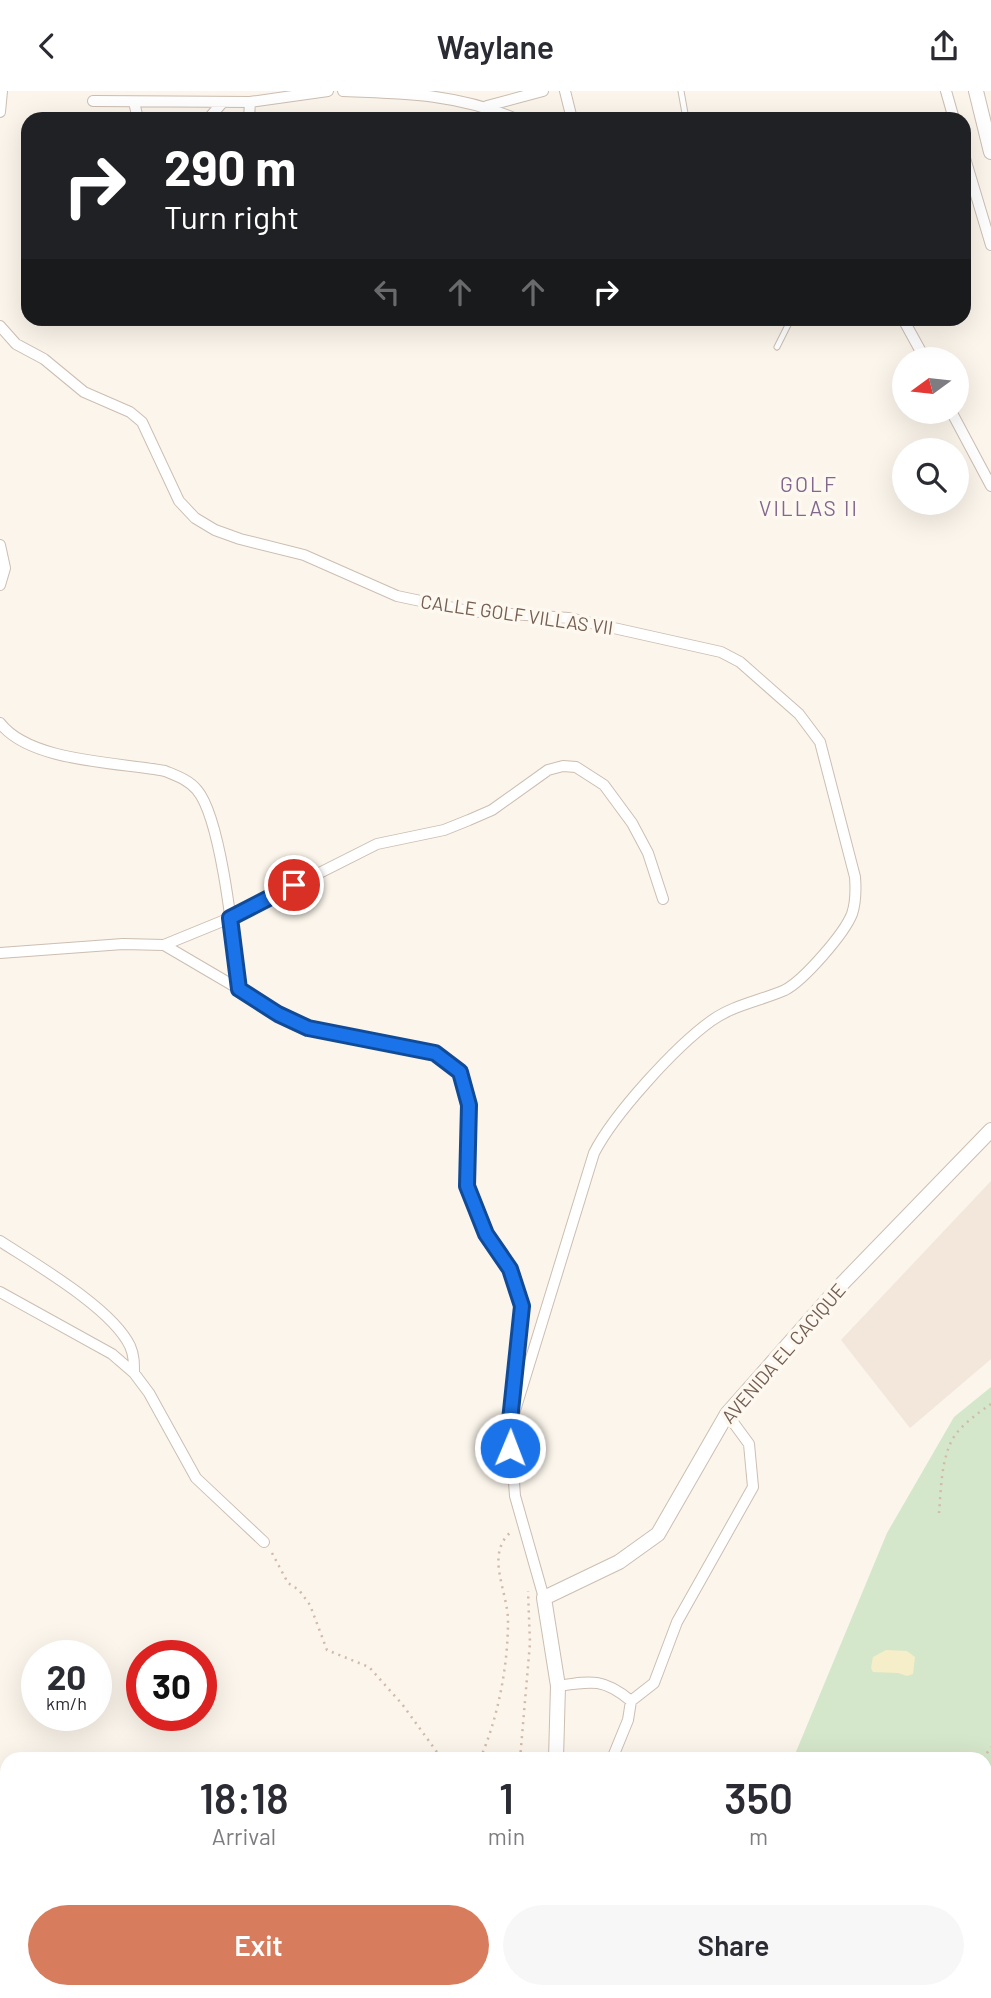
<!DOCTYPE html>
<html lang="en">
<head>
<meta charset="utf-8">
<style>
	:root { --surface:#fff; --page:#f7f7f7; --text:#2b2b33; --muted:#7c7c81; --accent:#d77d5e }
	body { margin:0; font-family:Barlow,sans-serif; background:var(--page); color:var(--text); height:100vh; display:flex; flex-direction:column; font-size:26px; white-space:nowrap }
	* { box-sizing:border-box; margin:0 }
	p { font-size:23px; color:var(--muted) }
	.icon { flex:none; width:38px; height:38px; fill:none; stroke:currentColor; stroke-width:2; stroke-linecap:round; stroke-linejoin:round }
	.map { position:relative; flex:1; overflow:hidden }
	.details { position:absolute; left:0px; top:1661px; width:992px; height:247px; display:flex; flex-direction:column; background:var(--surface); border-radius:21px 21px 0 0; box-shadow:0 7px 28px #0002 }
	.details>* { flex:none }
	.top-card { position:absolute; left:21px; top:21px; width:950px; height:214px; border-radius:21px; box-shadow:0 7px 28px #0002; background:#202124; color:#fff; overflow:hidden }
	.needle { width:46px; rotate:255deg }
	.controls { position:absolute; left:892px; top:256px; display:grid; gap:14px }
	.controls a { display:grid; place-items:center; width:77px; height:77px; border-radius:50%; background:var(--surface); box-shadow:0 7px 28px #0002; font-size:35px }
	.speed { position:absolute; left:21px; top:1549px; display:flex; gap:14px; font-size:35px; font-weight:700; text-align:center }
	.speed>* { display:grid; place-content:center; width:91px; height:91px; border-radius:50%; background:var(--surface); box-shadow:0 7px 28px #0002; line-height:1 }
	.speed small { font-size:18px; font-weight:400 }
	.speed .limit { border:10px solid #d22; background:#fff; color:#111 }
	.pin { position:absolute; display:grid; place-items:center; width:60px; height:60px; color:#fff; margin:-30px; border:4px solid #fff; border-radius:50%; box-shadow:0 2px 7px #0007 }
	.me { position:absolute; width:77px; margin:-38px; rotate:1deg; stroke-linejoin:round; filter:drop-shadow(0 0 5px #0008) }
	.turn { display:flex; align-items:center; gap:24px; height:147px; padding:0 28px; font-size:32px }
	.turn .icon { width:91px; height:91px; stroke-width:2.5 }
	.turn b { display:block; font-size:49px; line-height:60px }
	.lanes { display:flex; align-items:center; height:66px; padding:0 28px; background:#0003; justify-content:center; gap:35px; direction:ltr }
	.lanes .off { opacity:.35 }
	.eta { display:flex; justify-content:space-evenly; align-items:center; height:119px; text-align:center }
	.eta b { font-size:42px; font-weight:600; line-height:49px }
	.cta { display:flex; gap:14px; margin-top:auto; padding:14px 28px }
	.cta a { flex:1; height:80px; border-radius:42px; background:var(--accent); color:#fff; font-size:28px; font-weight:600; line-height:80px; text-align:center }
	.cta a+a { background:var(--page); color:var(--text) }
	header { display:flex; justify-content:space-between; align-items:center; height:91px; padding:0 28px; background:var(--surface); font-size:32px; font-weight:600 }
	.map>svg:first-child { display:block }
	.residential { fill:#f2e7da }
	.green { fill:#d5e7ca }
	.sand { fill:#f6eec9 }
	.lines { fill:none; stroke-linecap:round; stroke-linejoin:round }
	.service-casing { stroke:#ccbeb2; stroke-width:7 }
	.minor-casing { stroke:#ccbeb2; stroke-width:12 }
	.tertiary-casing { stroke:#ccbeb2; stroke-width:16 }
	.path { stroke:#d2baa8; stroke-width:2.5; stroke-dasharray:2 5; stroke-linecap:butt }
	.service { stroke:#fff; stroke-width:5 }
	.minor { stroke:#fff; stroke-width:10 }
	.tertiary { stroke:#fff; stroke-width:14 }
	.route-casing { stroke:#114b97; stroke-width:18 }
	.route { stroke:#1a73e8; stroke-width:12 }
	.labels { text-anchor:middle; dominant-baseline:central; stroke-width:7; stroke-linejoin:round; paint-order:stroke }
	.street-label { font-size:19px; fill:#735e50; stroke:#fdf9f1 }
	.neighbourhood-label { font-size:21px; letter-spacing:2px; fill:#83688e; stroke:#fdf9f1 }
</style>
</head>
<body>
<header><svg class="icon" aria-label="back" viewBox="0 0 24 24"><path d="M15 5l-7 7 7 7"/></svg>Waylane<svg class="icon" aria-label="share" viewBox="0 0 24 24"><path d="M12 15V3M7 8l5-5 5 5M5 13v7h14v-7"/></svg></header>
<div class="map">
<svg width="991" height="1907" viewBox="0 0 991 1907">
	<rect width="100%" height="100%" fill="#fbf5eb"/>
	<!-- residential -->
	<path class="residential" d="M991,1090V1268L910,1337L841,1249Z"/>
	<!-- green -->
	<path class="green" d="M991,1296V1907H652L648,1901L985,1900V1668H793L887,1442L954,1326Z"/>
	<!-- sand -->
	<path class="sand" d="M886,1559L907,1560L915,1566L913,1583L907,1585L898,1582L873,1581L871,1577L873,1566Z"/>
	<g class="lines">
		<!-- service casing -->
		<g class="service-casing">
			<path id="service" d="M681,0L686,28
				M777,256L791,228"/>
		</g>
		<!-- minor casing -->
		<g class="minor-casing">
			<path id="minor" d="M343,0C405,2 458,3 516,28
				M565,0L572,28
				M946,0L954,28
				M93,10L250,11L328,0
				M134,11L138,28
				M487,15L543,0
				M0,21L2,0
				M208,28L223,11
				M249,28L250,11
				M964,64L991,154
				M903,228L925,268
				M0,235L16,253L44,268L84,301L130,321L142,331L179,410L195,427L215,439L240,448L304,464L397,505L468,520L569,527L721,561L740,571L799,623L820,651L855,786C856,799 856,811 852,823C844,843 804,889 785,899C760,910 733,914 711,930C675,956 614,1023 594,1062L509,1339
				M951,320L991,395
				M0,454L5,477L0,494
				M0,632C30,671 117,671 165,680C177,685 189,689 197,699C222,728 234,855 239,898L278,923L308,937L435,962L460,981L469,1014L467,1095L486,1143L510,1178L522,1215L512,1311
				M164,854L239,898
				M0,862L123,853L164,854L230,827L377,753L444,739L469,729L492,719L548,679L563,675L576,676L604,694L632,732L648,762L663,808
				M0,1150C35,1173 112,1217 130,1255C134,1264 134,1272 134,1282
				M0,1201L112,1263L134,1282L149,1302L196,1387L264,1451
				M510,1334L515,1405L544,1507
				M558,1595C591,1590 604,1587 631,1610
				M612,1668L628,1629L631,1610L654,1592L677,1531L753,1396L749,1353L727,1323"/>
		</g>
		<!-- tertiary casing -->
		<g class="tertiary-casing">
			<path id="tertiary" d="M976,0L991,61
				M556,1668L558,1595L544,1507L619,1471L658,1443L727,1323L838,1197L991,1039
				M0,1822L7,1821"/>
		</g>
		<!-- path -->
		<path class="path" d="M939,1422C941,1400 941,1372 951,1351C958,1336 978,1322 991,1313
			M272,1462L288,1492L299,1499L310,1514L327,1559L369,1576L402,1613L442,1668
			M480,1668C498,1627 508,1575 508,1530C508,1500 484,1463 512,1440
			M520,1668L530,1552L528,1500
			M983,1668L991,1656
			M468,1907V1900
			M600,1907L602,1900
			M687,1907L694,1900"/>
		<!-- service -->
		<use href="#service" class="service"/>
		<!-- minor -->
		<use href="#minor" class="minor"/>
		<!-- tertiary -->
		<use href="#tertiary" class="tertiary"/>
	</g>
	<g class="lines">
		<!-- route casing -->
		<g class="route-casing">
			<path id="route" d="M294,794L230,827L239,898L278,923L308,937L435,962L460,981L469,1014L467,1095L486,1143L510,1178L522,1215L509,1339L510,1357"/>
		</g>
		<!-- route -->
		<use href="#route" class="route"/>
	</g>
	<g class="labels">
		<!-- street labels -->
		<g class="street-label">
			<text transform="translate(517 523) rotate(8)">CALLE GOLF VILLAS VII</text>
			<text transform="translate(783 1262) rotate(-49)">AVENIDA EL CACIQUE</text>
		</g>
		<!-- neighbourhood labels -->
		<g class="neighbourhood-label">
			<text x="809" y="392">GOLF<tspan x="809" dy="24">VILLAS II</tspan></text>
		</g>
	</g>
</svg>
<div class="controls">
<a><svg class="needle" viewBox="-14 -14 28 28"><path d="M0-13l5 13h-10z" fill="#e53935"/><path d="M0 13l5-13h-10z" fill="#7c7c81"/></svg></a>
<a><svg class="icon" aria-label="search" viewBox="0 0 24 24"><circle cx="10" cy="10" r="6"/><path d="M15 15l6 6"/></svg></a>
</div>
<div class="speed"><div>20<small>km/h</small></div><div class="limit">30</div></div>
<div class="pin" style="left:294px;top:794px;background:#d93025"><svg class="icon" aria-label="arrive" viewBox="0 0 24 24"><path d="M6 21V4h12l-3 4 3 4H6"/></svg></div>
<svg class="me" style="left:510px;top:1357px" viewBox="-20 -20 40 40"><circle r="17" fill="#1a73e8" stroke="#fff" stroke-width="3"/><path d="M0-11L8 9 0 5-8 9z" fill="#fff"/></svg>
<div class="top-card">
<div class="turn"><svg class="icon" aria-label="right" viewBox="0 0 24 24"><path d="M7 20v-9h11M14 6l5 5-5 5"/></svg><div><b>290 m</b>Turn right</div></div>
<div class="lanes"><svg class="icon off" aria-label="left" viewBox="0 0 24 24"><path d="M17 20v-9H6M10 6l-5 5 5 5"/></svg><svg class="icon off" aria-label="ahead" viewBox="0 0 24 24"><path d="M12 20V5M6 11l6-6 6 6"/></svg><svg class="icon off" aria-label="ahead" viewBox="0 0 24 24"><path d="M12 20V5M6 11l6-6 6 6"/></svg><svg class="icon" aria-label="right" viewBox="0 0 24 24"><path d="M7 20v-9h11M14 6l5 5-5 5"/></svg></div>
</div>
<section class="details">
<div class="eta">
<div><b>18:18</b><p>Arrival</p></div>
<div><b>1</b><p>min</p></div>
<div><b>350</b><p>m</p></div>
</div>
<div class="cta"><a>Exit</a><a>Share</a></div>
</section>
</div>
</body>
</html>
